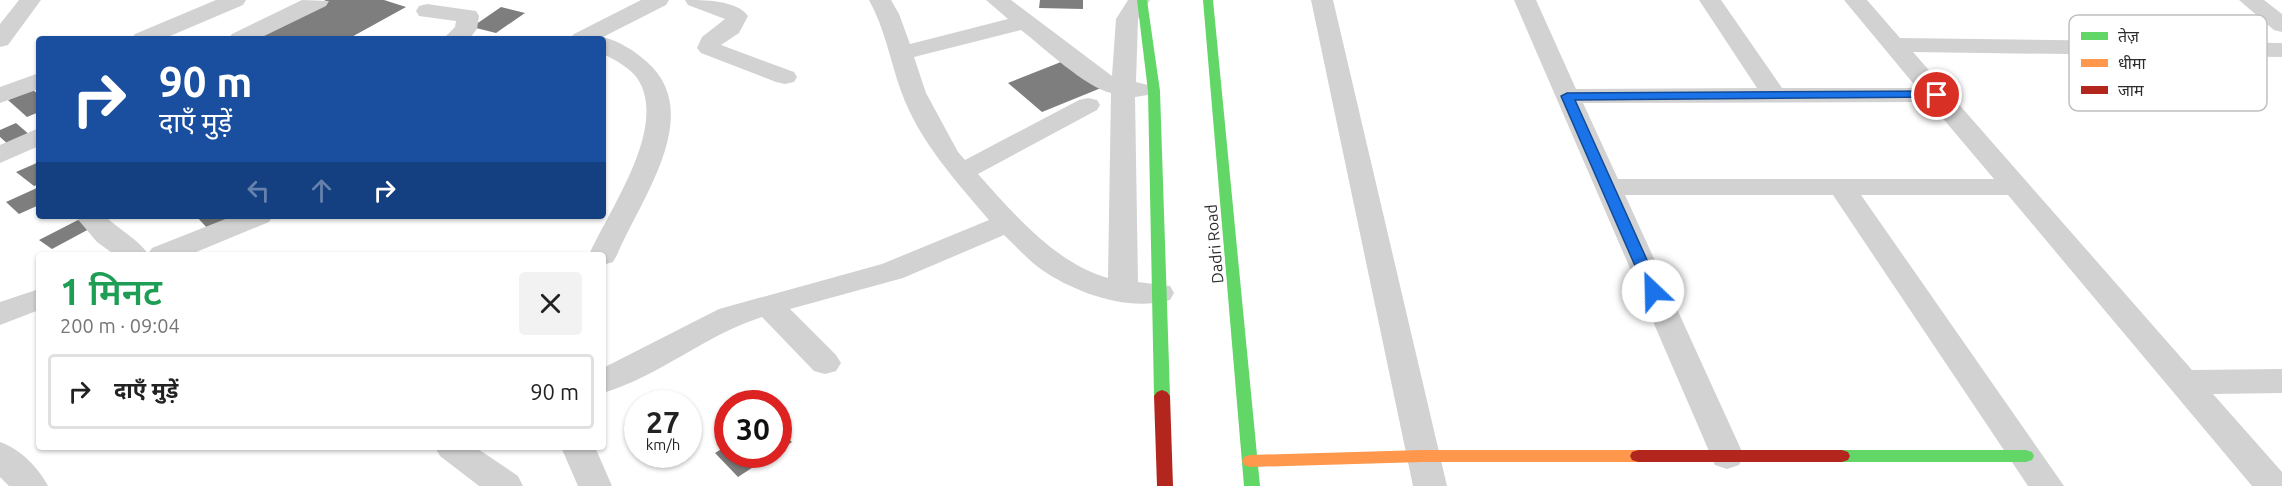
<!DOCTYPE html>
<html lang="hi">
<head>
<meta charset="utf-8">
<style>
	:root { --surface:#fff; --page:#f2f2f2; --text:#222; --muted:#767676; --line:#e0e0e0 }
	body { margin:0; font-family:Ubuntu,"Noto Sans Devanagari",sans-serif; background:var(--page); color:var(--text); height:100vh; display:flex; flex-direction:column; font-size:22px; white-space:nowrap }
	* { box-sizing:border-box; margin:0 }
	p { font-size:20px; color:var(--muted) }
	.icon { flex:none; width:33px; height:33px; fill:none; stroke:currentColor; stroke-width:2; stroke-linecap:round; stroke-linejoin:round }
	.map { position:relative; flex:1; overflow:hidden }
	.details { position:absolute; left:36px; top:252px; width:570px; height:198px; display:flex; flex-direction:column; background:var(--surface); border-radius:6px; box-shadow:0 2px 4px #0004 }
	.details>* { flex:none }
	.top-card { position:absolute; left:36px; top:36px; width:570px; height:183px; border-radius:6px; box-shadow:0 2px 4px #0004; background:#1a4fa0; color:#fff; overflow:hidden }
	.speed { position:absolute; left:624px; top:390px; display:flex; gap:12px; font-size:30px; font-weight:700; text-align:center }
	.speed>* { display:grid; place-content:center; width:78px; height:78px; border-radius:50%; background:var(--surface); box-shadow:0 2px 4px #0004; line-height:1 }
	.speed small { font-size:15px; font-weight:400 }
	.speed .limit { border:9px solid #d22; background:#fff; color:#111 }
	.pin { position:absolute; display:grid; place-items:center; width:51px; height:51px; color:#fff; margin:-26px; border:3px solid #fff; border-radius:50%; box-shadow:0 2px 6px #0007 }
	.me { position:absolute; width:66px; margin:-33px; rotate:336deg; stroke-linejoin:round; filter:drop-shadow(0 0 4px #0008) }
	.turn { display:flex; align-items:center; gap:21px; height:126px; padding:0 24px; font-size:27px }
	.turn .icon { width:78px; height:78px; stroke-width:2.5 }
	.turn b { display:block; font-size:42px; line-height:51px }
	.lanes { display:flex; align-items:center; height:57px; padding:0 24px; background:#0003; justify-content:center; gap:30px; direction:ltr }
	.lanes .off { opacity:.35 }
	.round { display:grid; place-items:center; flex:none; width:63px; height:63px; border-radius:6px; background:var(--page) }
	.headline { display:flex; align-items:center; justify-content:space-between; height:102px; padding:0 24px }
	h1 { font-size:36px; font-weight:600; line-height:45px; color:#1e9e55 }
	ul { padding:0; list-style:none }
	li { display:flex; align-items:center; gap:18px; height:75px; margin:0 12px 9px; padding:0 12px; border:3px solid var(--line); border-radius:6px }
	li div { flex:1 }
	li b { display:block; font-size:22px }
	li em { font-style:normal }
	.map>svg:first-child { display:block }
	.building { fill:#7e7e7e }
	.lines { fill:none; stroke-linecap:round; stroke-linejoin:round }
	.street { fill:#d2d2d2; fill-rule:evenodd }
	.fast { fill:#63d668; fill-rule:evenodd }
	.slow { fill:#ff974d; fill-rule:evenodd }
	.jam { fill:#b3261e; fill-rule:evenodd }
	.route { fill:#1a73e8; stroke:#114b97; stroke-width:1.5 }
	.labels { text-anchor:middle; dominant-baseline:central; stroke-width:6; stroke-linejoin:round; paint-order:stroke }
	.street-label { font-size:16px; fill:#2d2d2d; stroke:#fff }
	.key { fill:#fff; stroke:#c0c0c0; stroke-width:1.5 }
	.key-label { font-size:16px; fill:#2d2d2d }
</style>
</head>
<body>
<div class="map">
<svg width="2282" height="486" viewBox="0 0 2282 486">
	<rect width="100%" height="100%" fill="#fff"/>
	<!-- building -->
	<path class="building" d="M326,0H384L406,7L348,39H252Z
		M1040,0H1083V9L1039,8Z
		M501,7L525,13L496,33L472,27Z
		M1066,60L1101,88L1042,112L1008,83Z
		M33,90L39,95V112L27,117L8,100Z
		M16,123L31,136L10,146L0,137V130Z
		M39,162V184L34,186L16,172Z
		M39,187V205L19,214L6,202Z
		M196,216H239L209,230Z
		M78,220L91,228L52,249L39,240Z
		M778,429L792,442L778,451Z
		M728,445V454H773L738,477L715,453Z"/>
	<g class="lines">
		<!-- street -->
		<path class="street" d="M19,0H41L8,45L0,47V24Z
			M216,0H246L243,5L163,39H131L135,34Z
			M302,0L329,1L326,6L258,39H228L232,34Z
			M641,0H669L666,5L603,37C619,41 635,51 647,62C706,114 640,200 617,255L613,262L603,265V255H589C608,211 670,126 637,78C629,67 615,60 603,54V39H570L574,34Z
			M685,0C703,0 737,0 748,16L739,33L721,45L794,72L797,77L794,82L785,84L776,82L701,53L697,48L702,37L725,19L688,5Z
			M869,0H891L899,14L910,44L1008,19L986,0H1011L1112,76L1116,19L1128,0H1150L1138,19L1136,82L1148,85L1151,90L1148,95L1135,97L1138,282L1170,286L1174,293L1170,300C1128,312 1076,293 1042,270C1028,260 1016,246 1004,235L903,278L790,309L836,355L841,363L836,371L825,374L814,371L762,317C705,335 660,376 603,393V368L719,309L882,264L989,220C955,180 919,141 901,91C890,60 885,29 869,0ZM1021,30C1043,47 1085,87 1111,93L1108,278C1055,263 1014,214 978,174L1097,110L1100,105L1097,100L1088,98L1079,100L965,160L958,152L926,93L914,57Z
			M1311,0H1333L1447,486H1413Z
			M1514,0H1536L1576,89L1757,88L1699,0H1721L1782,88H1917L1844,0H1867L1900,38L2282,43V57L1913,52L2192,370L2282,369V393L2213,394L2282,472V486H2252L2008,195H1861L2064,486H2028L1833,195H1625L1744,456L1739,465L1727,469L1715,465ZM1929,102L1994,179H1618L1583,103Z
			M2239,0H2264L2282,14V32L2274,30Z
			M427,4L476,11L479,16L477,29L469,39H443L455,27L456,21L419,16L416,11L419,6Z
			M39,73V89L0,103V87Z
			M39,128V146L0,163V145Z
			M75,216H105C118,229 138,239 148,254L152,248L233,216H273L269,222L189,255H115L97,242Z
			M39,289V310L0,325V302Z
			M0,442C19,448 39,468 48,486H9L0,477Z
			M435,447H475L518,476L523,486H479L440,456Z
			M561,447H595L612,486H578Z"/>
		<!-- fast -->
		<path class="fast" d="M1137,0H1147L1160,91L1170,396L1167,400H1157L1154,396L1148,91Z
			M1203,0H1213L1260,486H1244Z
			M1842,450H2026L2032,452L2034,456L2032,460L2026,462H1842L1836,460L1834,456L1836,452Z"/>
		<!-- slow -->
		<path class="slow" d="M1423,450H1638L1644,452L1646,456L1644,460L1638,462H1423L1250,467L1244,465L1242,461L1244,457L1250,455Z"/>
		<!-- jam -->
		<path class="jam" d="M1162,390L1167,392L1170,396L1173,486H1157L1154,396L1157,392Z
			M1638,450H1842L1848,452L1850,456L1848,460L1842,462H1638L1632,460L1630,456L1632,452Z"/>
	</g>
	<!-- route -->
	<path class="route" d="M1937,91L1943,95L1941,97L1575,100L1661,291L1653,295L1646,291L1561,96L1567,93Z"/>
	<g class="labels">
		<!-- street labels -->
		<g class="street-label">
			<text transform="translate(1214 244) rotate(-95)">Dadri Road</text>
		</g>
	</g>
	<!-- legend -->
	<rect x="2069" y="15" width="198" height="96" rx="9" class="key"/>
	<rect x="2081" y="32" width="27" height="8" fill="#63d668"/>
	<rect x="2081" y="59" width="27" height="8" fill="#ff974d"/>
	<rect x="2081" y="86" width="27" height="8" fill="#b3261e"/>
	<g class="key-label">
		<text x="2118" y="42">तेज़</text>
		<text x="2118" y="69">धीमा</text>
		<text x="2118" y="96">जाम</text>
	</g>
</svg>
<div class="speed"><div>27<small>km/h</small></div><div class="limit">30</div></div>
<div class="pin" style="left:1937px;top:95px;background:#d93025"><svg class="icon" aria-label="arrive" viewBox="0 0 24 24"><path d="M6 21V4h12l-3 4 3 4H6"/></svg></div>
<svg class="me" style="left:1653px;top:291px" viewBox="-20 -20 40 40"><circle r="19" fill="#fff"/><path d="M0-13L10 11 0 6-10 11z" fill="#1a73e8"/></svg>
<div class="top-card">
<div class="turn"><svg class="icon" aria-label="right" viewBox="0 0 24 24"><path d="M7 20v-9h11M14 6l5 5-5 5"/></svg><div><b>90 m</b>दाएँ मुड़ें</div></div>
<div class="lanes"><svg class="icon off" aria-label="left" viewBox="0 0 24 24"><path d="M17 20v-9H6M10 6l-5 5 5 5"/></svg><svg class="icon off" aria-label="ahead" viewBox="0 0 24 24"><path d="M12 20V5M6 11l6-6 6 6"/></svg><svg class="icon" aria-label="right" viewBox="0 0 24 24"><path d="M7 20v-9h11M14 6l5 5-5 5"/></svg></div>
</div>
<section class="details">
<div class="headline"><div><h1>1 मिनट</h1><p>200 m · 09:04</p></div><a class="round"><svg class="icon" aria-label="close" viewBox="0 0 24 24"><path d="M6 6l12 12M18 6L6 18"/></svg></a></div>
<ul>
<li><svg class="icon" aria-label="right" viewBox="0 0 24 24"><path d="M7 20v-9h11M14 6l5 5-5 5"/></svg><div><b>दाएँ मुड़ें</b></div><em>90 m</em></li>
</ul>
</section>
</div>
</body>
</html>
